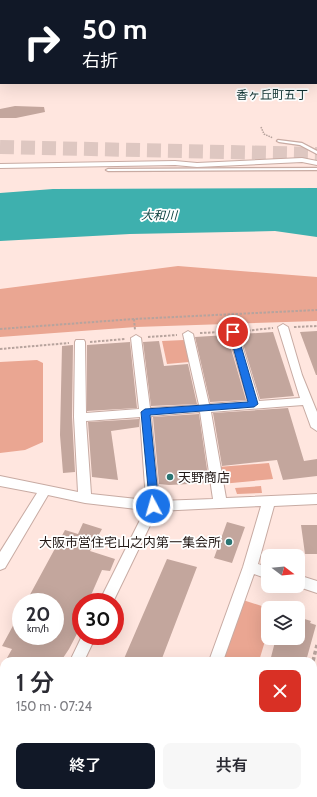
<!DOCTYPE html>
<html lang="ja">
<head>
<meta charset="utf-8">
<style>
	:root { --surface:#fff; --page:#f7f7f7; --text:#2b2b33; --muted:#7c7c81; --accent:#111827 }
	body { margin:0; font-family:Cabin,"Noto Sans JP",sans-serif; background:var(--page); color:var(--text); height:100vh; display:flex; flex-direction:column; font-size:15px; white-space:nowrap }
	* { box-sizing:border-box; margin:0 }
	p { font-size:13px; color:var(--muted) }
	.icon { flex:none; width:22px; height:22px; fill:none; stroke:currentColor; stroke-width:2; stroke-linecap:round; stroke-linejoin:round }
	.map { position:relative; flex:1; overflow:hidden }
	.panel { position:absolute; left:0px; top:657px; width:317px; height:140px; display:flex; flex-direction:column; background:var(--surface); border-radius:12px 12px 0 0; box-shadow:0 4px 16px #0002 }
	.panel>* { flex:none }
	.guide { position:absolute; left:0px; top:0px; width:317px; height:84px; box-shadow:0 4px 16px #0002; background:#111827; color:#fff; overflow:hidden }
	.needle { width:26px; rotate:106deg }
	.buttons { position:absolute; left:261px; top:549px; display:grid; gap:8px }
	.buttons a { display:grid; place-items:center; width:44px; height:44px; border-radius:8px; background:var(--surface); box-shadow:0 4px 16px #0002; font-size:20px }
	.speed { position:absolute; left:12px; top:593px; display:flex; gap:8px; font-size:20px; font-weight:700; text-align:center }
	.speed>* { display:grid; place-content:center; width:52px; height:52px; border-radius:50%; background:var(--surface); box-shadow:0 4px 16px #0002; line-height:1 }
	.speed small { font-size:10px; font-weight:400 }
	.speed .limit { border:6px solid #d22; background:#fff; color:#111 }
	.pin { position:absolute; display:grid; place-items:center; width:34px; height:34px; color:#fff; margin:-17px; border:2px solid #fff; border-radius:50%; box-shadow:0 1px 4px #0007 }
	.me { position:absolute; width:44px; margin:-22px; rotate:354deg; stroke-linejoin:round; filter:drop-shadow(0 0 3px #0008) }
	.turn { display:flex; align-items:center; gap:14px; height:84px; padding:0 16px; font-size:18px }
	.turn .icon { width:52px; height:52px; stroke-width:2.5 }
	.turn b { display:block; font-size:28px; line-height:34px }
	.round { display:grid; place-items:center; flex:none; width:42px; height:42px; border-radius:8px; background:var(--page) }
	.head { display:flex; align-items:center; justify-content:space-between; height:68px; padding:0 16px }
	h1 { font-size:24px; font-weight:600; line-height:30px }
	.primary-button { display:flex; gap:8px; margin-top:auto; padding:8px 16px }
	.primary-button a { flex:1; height:46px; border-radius:8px; background:var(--accent); color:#fff; font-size:16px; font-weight:600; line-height:46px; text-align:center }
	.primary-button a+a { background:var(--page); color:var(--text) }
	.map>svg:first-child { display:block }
	.green { fill:#eaa692 }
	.water { fill:#3eb0ae }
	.building { fill:#c3a69d }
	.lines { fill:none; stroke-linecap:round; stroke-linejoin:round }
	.highway-tunnel { stroke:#dec7c1; stroke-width:14; stroke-dasharray:14 7; stroke-linecap:butt }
	.lane-casing { stroke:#c8aba3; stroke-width:2.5 }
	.street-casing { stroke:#c8aba3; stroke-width:2 }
	.path-far2 { stroke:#b7a39d; stroke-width:1.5; stroke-dasharray:1.5 1; stroke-linecap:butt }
	.path-far1 { stroke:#b7a39d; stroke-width:2; stroke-dasharray:2.5 1.5; stroke-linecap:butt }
	.path { stroke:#b7a39d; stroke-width:3.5; stroke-dasharray:4 2.5; stroke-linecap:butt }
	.lane { fill:#fff; fill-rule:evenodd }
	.street { fill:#fff; fill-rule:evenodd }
	.route { fill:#1a73e8; stroke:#114b97 }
	.poi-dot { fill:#2b7573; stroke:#fff; stroke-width:1.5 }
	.labels { text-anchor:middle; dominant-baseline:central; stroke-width:3.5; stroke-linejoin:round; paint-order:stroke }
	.far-neighbourhood-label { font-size:12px; fill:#103332; stroke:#fff }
	.far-water-label { font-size:12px; font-style:italic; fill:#073d3c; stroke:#fff }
	.poi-label { font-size:13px; fill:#231916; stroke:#fff; text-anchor:start }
</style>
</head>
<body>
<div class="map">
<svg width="317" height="797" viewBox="0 0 317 797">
	<rect width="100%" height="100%" fill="#ffe6df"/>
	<!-- green -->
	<path class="green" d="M178,266L317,277V321L136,327L0,337V289Z
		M184,340L189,362L167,364L162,341Z
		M37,360L43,363V442L25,450L0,453V362Z
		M269,463L273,479L221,484L218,467Z
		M261,486L262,493L237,494L235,488Z
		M243,600L268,608V631L259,661H222Z
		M252,793H299L305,795V797H262Z"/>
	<!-- water -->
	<path class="water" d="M317,188V237L275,231L130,234L0,241V193L53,189Z"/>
	<!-- building -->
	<path class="building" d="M15,106L44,107L45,112L16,118H0V109Z
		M317,331V375H316L300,332Z
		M273,332L294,396L260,399L240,334Z
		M227,335L246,400L210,402L195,337Z
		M159,341L164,366L188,364L197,404L151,406L143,342Z
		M130,342L137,408L87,411V345Z
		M73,345L72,417L75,472L63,473L60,435L62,346Z
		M288,408L304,461L317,459V476L283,480L277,460L222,466L213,413Z
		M199,414L209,483L169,485L159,484L153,417Z
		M139,419V427L111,431L118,480L92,477L88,422Z
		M227,522L245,527L232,563L214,558Z
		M83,523L102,529L90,551L115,559L110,571L102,570L88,602H81V626L69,649L61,661H15L7,658L12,649L2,646L21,611V636H55V602H26L65,530L78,534Z
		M301,525H317V554H305Z
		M167,559L197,567L161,661H123Z
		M298,617L311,621L310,623L316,625L306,661H270L276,638H298Z"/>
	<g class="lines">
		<!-- highway-tunnel -->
		<path class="highway-tunnel" d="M0,147L317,154"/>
		<!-- lane casing -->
		<g class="lane-casing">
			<path id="lane" d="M178,0H180L179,1H177Z
				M202,0H205L204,1H201Z
				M278,140L302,143L317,151V154L300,145L279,142L277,141Z
				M317,168V170L108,171L106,170L108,169Z"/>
		</g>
		<!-- street casing -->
		<g class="street-casing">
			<path id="street" d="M11,0H17L10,1Z
				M32,0H38V1H32Z
				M54,0H60V1H54Z
				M99,0H105V1H99Z
				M147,0H153V1H147Z
				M229,0H236L237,1H230Z
				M305,0H311L312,1H306Z
				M0,12H1V16H0Z
				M316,14L317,15V20L316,19Z
				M316,44H317V48H316Z
				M0,49H1L0,56Z
				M302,158L317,161V165L302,162L197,167L175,165L0,168V164L175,161L197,163Z
				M283,324L288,327L302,375L317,412V431L311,427L303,405L211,412L226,498L317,494V504L274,506L258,564L268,567V579L254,574L223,661H209L243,567L261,506L157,511L113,602H99L145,510L85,503L48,495L5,568L0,570V552L37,493L0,486V476L78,492L74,417L75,342L76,340H84L85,342L86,413L139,409L131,338L136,335L141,338L150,408L199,405L183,334L188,331L193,334L209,404L248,401L228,332L233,329L238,332L259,401L300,398L278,327ZM200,412L213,499L159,501L151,416ZM140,417L146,500L91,494L86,421Z
				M298,575L317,581V593L296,586H298Z
				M82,636H96L84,661H70Z
				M4,793H21L20,797H3Z
				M159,793H176L175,797H158Z"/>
		</g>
		<!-- path-far2 -->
		<path class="path-far2" d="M261,127L264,134L273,138"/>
		<!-- path-far1 -->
		<path class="path-far1" d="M134,319L135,330
			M294,327L317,326
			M0,329L134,319L317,310
			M244,331L273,328
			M200,333L223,332
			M148,337L177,335
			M90,342L125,339
			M0,349L69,343"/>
		<!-- path -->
		<path class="path" d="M313,661L317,645
			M310,793L312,794"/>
		<!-- lane -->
		<use href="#lane" class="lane"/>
		<!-- street -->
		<use href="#street" class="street"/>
	</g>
	<!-- route -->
	<path class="route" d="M233,329L237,332L258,404L254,407L150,415L159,506L153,510L150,509L141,412L145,409L248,402L229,332Z"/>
	<!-- markers -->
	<g class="poi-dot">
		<circle cx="170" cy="477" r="4"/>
		<circle cx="229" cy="542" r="4"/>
	</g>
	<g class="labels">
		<!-- far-neighbourhood labels -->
		<g class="far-neighbourhood-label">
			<text x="272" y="94">香ヶ丘町五丁</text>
		</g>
		<!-- far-water labels -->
		<g class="far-water-label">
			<text transform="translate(159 215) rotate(1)">大和川</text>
		</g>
		<!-- poi labels -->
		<g class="poi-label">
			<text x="178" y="477">天野商店</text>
			<text x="221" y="542" text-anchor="end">大阪市営住宅山之内第一集会所</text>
		</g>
	</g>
</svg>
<div class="buttons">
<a><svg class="needle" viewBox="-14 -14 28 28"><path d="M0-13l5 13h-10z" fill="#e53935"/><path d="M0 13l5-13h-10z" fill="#7c7c81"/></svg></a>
<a><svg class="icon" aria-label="layers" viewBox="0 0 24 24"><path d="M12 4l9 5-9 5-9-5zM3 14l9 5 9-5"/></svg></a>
</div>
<div class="speed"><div>20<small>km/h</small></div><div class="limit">30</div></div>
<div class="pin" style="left:233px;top:332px;background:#d93025"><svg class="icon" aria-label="arrive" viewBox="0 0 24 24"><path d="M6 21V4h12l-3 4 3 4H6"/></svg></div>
<svg class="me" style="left:153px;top:506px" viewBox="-20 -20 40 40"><circle r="17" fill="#1a73e8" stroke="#fff" stroke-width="3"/><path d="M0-11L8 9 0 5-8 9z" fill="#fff"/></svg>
<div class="guide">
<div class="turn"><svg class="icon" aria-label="right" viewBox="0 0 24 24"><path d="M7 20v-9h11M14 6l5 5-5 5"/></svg><div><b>50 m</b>右折</div></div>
</div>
<section class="panel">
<div class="head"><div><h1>1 分</h1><p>150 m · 07:24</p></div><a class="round" style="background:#d93025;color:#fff"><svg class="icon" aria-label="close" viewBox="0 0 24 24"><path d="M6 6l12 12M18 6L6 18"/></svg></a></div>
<div class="primary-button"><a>終了</a><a>共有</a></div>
</section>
</div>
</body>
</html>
